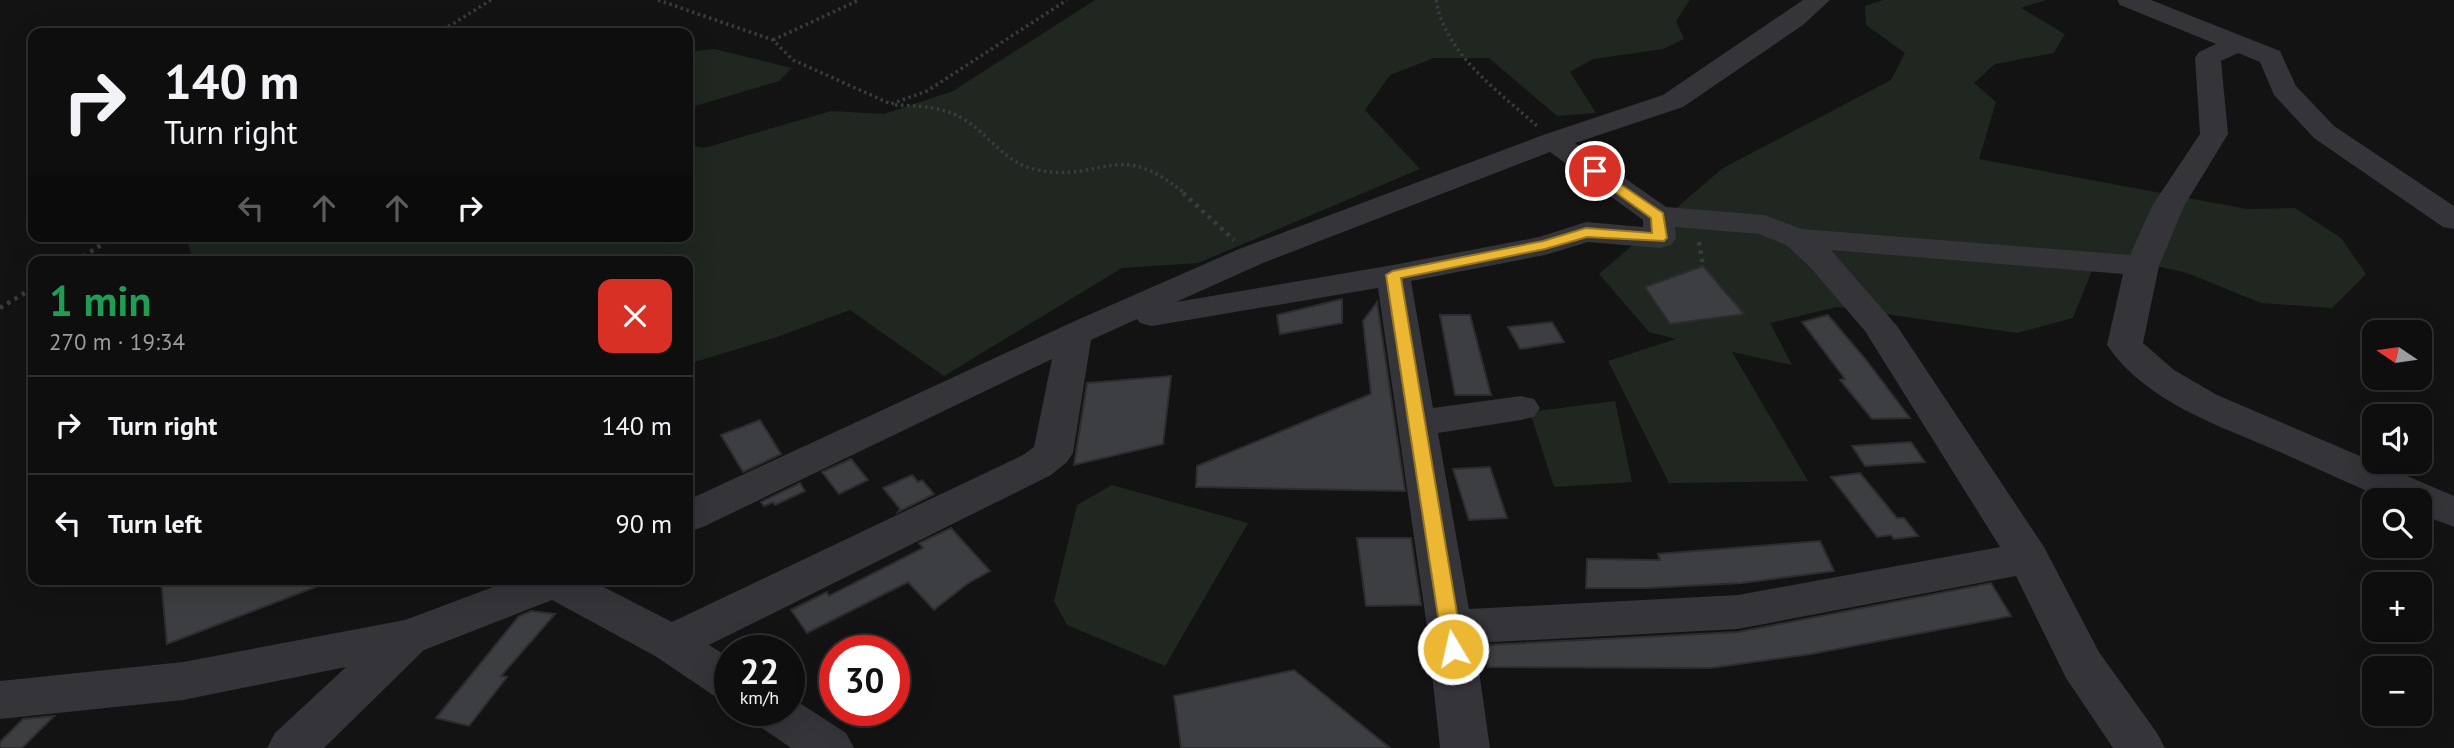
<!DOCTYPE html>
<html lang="en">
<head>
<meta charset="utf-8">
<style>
	:root { --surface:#0e0e0f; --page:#171718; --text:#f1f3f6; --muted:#9b9c9e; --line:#2e2e2f }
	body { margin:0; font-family:"PT Sans",sans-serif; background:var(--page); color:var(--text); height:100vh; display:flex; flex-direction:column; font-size:26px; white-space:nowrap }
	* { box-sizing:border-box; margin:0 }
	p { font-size:23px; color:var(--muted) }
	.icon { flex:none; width:38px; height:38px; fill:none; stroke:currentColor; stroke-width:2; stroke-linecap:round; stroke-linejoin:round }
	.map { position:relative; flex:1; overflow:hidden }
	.details { position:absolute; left:28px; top:256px; width:665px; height:329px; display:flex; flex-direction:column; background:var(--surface); border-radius:14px; box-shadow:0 7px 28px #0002,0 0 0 2px var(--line) }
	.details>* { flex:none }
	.guide { position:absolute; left:28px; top:28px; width:665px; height:214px; border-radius:14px; box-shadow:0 7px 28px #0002,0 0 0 2px var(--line); background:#0e0e0f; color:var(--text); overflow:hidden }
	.needle { width:46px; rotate:283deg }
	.tools { position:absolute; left:2362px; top:320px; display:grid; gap:14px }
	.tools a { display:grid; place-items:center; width:70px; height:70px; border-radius:14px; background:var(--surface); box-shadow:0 7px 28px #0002,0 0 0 2px var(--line); font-size:35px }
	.speed { position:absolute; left:714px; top:635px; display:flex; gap:14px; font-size:35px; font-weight:700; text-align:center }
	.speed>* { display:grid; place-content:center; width:91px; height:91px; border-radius:50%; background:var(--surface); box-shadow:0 7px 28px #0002,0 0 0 2px var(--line); line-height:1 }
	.speed small { font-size:18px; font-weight:400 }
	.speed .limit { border:10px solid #d22; background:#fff; color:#111 }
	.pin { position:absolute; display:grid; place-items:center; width:60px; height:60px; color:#fff; margin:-30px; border:4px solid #fff; border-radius:50%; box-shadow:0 2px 7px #0007 }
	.me { position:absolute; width:77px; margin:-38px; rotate:351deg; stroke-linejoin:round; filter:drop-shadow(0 0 5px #0008) }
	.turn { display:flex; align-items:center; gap:24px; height:147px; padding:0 21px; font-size:32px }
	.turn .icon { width:91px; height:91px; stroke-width:2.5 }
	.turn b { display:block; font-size:49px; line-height:60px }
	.lanes { display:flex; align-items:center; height:66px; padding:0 21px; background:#0003; justify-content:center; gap:35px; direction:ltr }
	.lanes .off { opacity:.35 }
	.round { display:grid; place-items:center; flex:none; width:74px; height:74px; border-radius:14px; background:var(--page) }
	.head { display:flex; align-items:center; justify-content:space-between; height:119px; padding:0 21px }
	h1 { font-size:42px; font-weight:700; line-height:52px; color:#1e9e55 }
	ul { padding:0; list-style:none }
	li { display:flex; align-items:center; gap:21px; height:98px; padding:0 21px; border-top:2px solid var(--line) }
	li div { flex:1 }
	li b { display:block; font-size:26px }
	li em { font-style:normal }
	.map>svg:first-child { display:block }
	.green { fill:#1f2720 }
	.building { fill:#3d3e41; stroke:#2d2d30; stroke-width:2 }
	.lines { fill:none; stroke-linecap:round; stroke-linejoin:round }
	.path-far1 { stroke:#3a3b40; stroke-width:3.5; stroke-dasharray:2.5 3.5; stroke-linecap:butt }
	.path { stroke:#3a3b40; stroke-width:4.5; stroke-dasharray:3.5 5; stroke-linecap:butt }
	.minor { fill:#343439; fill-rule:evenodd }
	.route { fill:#ecb833; stroke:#997821; stroke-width:2 }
</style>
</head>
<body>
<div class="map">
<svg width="2454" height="748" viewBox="0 0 2454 748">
	<rect width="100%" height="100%" fill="#131314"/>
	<!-- green -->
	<path class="green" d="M1095,0H1690L1676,21L1684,39L1663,49L1593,59L1570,72L1596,113L1557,116L1489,58H1434L1390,75L1365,110L1420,169L1198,263L1122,268L944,376L850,310L777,337L688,364V261H194L185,236H688V145L704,148L831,111L884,114L953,91Z
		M1883,0H2046L2021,8L2065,34L2054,53L1995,64L1974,83L1996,102L1979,159L2247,209L2295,208L2341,238L2366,274L2332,308L2261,303L2187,273L2099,253L2073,318L2017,333L1837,307L1770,323L1792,365L1732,352L1808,481L1669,483L1608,361L1676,339L1649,332L1599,274L1723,168L1891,80L1905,53L1866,25L1865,6Z
		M714,49L792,68L779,81L688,108V52Z
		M1615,401L1632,482L1554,487L1530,412Z
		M1112,485L1248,523L1165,666L1067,625L1054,601L1077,505Z"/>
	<!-- building -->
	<path class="building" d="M1703,266L1744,314L1670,324L1645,287Z
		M1342,299V323L1280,334L1277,315Z
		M1377,302L1405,491L1196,487L1197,466L1371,394L1363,321Z
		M1440,315H1470L1491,395H1455Z
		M1828,315L1867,361L1910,418L1872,419L1840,380L1845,379L1802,322Z
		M1552,322L1564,342L1520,349L1508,327Z
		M1171,376L1163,444L1074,465L1087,383Z
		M760,420L781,454L743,472L721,435Z
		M1911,442L1925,462L1865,466L1852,446Z
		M851,459L868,480L839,494L822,472Z
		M1490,467L1507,518L1469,520L1453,469Z
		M1860,473L1897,518H1904L1918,536L1894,539L1891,535L1877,537L1831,477Z
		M912,475L918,482L922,480L934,494L898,512L900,509L883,488Z
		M800,483L805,491L775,505L773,502L764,506L761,502Z
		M951,528L990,571L967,584L934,610L908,582L807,633L791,610L827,592L829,596L923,548L919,543Z
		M1357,538H1411L1421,605L1366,606Z
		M1820,541L1834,571L1742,583L1648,588H1586L1587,559L1660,560L1658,554Z
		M161,579H331V581L167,644Z
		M1991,583L2011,616L1811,654L1711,668L1488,667L1486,645L1738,632Z
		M531,611L555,614L501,676L507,677L469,726L436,718L519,616Z
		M1294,670L1390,748H1181L1174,696Z
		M54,716L22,748H0V742L23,719Z"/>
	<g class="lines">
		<!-- path-far1 -->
		<path class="path-far1" d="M658,0L773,40L793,60L891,104L927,91L1067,0
			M1436,0C1445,54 1498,91 1537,126
			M438,33L491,0
			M773,40L859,0
			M895,105C916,106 939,106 958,116C988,131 1003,164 1038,170C1103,183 1118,137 1185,194"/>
		<!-- path -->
		<path class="path" d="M1183,193L1234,240
			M1699,242L1703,266
			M76,261L115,236
			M0,308L33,288"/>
		<!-- minor -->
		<path class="minor" d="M1803,0H1830L1803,25L1683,107L1575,143L1666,207L1764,215L1802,229L2130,255L2152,206L2200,134L2195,58L2199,52L2216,44L2120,5L2117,0H2151L2280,51L2296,86L2334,126L2454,206V229L2443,227L2314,138L2274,95L2260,62L2238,53L2221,61L2228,134L2184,206L2159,266L2143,343L2174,370L2217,395L2454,496V527L2420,514V500H2389C2352,485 2316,468 2280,452C2220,426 2145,402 2107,345L2123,274L1831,250L1897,326L2044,547L2099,652L2157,733L2165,748H2113L2066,678L2016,576L1738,629L1475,643L1490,748H1440L1427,627L1378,288L1152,326L1140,323L1137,319L1091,340L1073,453L1067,462L1051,475L709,645L730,658V701L713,695L655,656L552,600L424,650L324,748H267L275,733L346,667L183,700L0,719V681L183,662L405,620L515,579H588L672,622L1023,455L1034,447L1052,359L703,527L688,532V500L1077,320L1239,249L1543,135L1663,95ZM1550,152L1643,220V227L1586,222L1539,237L1393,265L1176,302L1263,263ZM1675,227L1759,234L1786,245L1810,267L1865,331L2000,547L1738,595L1469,609L1438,433L1521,420L1534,417L1540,408L1534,399L1521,396L1433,408L1411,281L1545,255L1588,242L1660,248L1671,245L1676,238Z
			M789,696L846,733L854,748H791L756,724L749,710H789Z"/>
	</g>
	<!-- route -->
	<path class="route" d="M1595,167L1663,213L1667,238L1664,241L1587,237L1545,249L1401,278L1463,649L1460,655L1453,657L1446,655L1443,649L1386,275L1393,271L1543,241L1586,228L1652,233L1651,218L1590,174V168Z"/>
</svg>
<div class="tools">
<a><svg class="needle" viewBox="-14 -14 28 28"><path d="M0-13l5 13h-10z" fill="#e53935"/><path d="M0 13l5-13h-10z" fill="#9b9c9e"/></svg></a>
<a><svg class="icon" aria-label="sound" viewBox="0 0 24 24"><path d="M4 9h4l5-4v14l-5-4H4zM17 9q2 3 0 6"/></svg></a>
<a><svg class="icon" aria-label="search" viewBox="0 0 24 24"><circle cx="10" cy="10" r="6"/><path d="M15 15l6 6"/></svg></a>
<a>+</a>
<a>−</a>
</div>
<div class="speed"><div>22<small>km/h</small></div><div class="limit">30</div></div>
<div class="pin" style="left:1595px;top:171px;background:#d93025"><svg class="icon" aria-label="arrive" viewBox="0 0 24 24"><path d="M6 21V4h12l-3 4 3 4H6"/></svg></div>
<svg class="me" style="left:1453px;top:649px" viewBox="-20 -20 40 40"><circle r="17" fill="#ecb833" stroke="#fff" stroke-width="3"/><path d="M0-11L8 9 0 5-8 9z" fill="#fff"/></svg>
<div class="guide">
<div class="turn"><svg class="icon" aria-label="right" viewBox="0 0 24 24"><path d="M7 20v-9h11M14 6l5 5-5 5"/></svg><div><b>140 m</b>Turn right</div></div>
<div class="lanes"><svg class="icon off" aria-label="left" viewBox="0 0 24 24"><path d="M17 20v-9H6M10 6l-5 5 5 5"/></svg><svg class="icon off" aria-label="ahead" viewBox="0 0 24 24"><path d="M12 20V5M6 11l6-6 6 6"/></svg><svg class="icon off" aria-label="ahead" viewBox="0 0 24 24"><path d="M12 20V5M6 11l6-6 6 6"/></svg><svg class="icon" aria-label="right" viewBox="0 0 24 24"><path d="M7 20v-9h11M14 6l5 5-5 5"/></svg></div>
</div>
<section class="details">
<div class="head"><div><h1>1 min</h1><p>270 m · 19:34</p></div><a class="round" style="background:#d93025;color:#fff"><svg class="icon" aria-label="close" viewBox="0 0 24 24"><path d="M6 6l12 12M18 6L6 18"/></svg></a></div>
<ul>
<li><svg class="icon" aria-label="right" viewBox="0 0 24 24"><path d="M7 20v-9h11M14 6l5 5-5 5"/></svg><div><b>Turn right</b></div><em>140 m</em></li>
<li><svg class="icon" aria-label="left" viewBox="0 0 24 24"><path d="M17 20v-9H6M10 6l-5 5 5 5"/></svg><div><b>Turn left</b></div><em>90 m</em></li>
</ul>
</section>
</div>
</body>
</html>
